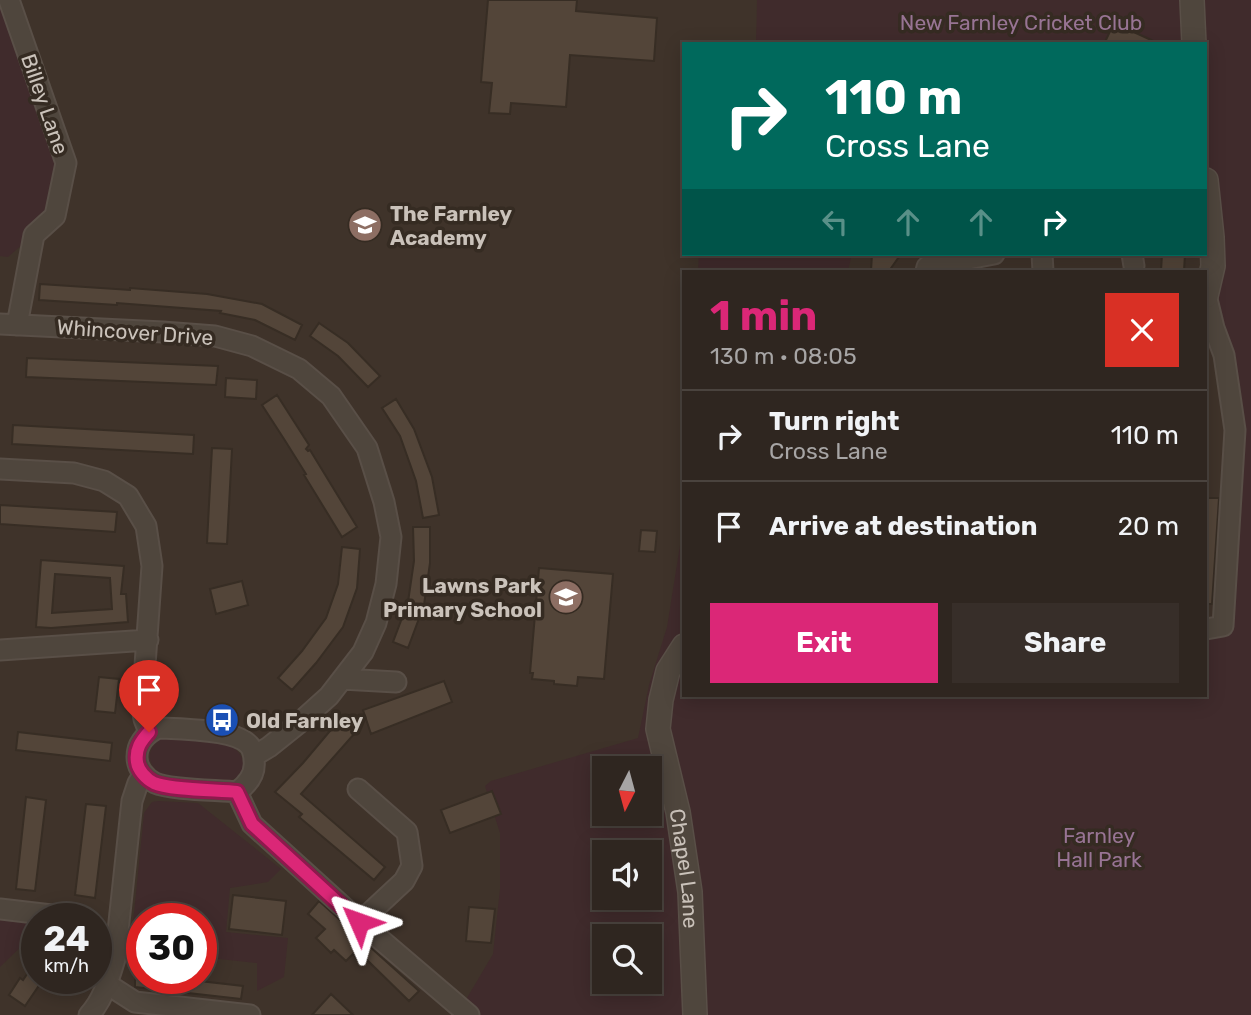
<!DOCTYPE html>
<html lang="en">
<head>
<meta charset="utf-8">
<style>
	:root { --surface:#2f2620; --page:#372e29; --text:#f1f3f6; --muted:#a7a5a5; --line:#4a433e; --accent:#db2777 }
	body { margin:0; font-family:Rubik,sans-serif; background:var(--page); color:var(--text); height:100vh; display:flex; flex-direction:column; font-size:26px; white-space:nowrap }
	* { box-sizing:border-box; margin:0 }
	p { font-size:23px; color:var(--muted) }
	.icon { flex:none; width:38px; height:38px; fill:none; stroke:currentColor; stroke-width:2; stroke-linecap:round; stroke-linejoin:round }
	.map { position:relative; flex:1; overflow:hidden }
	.panel { position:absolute; left:682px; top:270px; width:525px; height:427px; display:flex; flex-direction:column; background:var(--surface); border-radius:0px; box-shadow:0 4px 18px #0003,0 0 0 2px var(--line) }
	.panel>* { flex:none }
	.banner { position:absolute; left:682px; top:42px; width:525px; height:214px; border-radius:0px; box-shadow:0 4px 18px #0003,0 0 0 2px var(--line); background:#00695c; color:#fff; overflow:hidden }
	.needle { width:46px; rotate:186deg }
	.controls { position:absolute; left:592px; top:756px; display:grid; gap:14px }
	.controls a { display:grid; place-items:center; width:70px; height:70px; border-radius:0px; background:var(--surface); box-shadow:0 4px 18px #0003,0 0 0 2px var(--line); font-size:35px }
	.speed { position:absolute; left:21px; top:903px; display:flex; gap:14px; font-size:35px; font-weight:700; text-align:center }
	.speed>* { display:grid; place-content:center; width:91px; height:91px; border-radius:50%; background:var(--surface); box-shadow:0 4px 18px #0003,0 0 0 2px var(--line); line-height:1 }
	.speed small { font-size:18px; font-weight:400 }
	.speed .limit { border:10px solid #d22; background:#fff; color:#111 }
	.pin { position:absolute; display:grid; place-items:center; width:60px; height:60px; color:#fff; margin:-72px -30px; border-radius:50% 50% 50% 0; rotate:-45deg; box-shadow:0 0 7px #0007 }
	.pin .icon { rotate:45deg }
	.me { position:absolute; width:77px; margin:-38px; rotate:313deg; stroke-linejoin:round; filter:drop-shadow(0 0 5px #0008) }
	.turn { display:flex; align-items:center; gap:24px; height:147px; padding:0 28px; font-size:32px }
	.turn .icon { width:91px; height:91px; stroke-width:2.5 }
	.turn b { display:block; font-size:49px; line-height:60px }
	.lanes { display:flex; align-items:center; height:66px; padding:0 28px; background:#0003; justify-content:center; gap:35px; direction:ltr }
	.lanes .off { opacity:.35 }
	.round { display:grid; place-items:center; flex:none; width:74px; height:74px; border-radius:0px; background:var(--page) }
	.headline { display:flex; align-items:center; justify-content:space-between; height:119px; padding:0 28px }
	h1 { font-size:42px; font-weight:700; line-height:52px; color:var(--accent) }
	.primary-button { display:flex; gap:14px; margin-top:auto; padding:14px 28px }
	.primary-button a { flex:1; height:80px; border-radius:0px; background:var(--accent); color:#fff; font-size:28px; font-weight:700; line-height:80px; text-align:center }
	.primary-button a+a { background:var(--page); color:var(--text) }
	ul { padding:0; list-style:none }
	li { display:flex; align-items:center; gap:21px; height:91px; padding:0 28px; border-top:2px solid var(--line) }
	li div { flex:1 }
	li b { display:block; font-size:26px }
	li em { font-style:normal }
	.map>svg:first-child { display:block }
	.green { fill:#402b2c; fill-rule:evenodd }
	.building { fill:#534539; stroke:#372d24; stroke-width:2; fill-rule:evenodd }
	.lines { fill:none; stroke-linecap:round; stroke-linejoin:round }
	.minor-casing { stroke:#594f47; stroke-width:23 }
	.tertiary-casing { stroke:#594f47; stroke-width:26 }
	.minor { stroke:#4f463d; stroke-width:19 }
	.tertiary { stroke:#4f463d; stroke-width:23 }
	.route-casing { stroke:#8e194d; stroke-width:18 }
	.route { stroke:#db2777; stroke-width:12 }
	.labels { text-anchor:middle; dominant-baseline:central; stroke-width:7; stroke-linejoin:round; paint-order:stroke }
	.park-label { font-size:21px; fill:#987494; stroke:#352b22 }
	.street-label { font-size:21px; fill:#cac2ba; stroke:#352b22 }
	.poi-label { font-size:21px; font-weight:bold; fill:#cac2ba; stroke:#352b22; text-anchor:start }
</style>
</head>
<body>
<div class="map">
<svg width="1251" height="1015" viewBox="0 0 1251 1015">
	<rect width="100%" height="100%" fill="#3f332a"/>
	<!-- green -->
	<path class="green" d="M0,0L66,163L55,216L8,257L0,256Z
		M757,0H1251V1015H469L461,1008L493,954L500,889V833L485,786L491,781L638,738L649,685L667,627L681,539L684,471V695H1206V629L1222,626L1235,430L1214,328L1206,180V44H756ZM604,768H649V814H604ZM604,852H649V898H604ZM604,936H649V982H604Z
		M699,254H852L848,271H698Z
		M165,736L227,744C248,753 250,777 225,782C205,780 152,784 150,758C149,747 157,741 165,736Z
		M158,801L198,803L281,869L268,882L230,888L226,932L288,938L284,977L257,991V963L201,957V919H142L141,986L129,964L144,813L152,802Z
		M0,918L37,923V931L0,967Z"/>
	<!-- building -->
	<path class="building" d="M488,0H577L576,11L657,18L654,61L570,55L566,107L511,103L510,114L489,113L492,83L481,82Z
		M1114,23L1160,44H1104Z
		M872,254H901L889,271H871Z
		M1162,254H1185L1184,271H1161Z
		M40,284L130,290V288L207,294L262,304L302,325L295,340L255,320L220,313L221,311L117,303V305L39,300Z
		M319,323L348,343L380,376L368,387L338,356L310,336Z
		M27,358L218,366L216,385L26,377Z
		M226,378L257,380L256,399L225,397Z
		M277,395L309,445L306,449L308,451L310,450L357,527L342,537L304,475L306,474L284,439L262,405Z
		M396,399L414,429L432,477L439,515L423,518L416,481L400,436L382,408Z
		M13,425L194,435L193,454L12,444Z
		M212,448L232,449L227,544L207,543Z
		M1206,498H1219L1212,604H1206Z
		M0,505L117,512L115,532L0,524Z
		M413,527H430V563L424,605L408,648L393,642L408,602L414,561Z
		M641,530L657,531L655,552L639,551Z
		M342,547L360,549L357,588L343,627L316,663L292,690L278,678L302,651L326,618L338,584Z
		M41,560L124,566L121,594H126L128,622L51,628L36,627ZM55,574L110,578L112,609L52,613Z
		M539,568L613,574L604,679L578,677L577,686L554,684V681L532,679L533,673H530Z
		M242,581L248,605L216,614L210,589Z
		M99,677L119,679L115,713L95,711Z
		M444,681L452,702L371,734L363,710Z
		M340,719L355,733L301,794L385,867L374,880L299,817L302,814L275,792L303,763Z
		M18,732L112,743L110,761L16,750Z
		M492,791L501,814L450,833L441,810Z
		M26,797L46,800L35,891L16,889Z
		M86,804L106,806L95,898L75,895Z
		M233,895L286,901L282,935L229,929Z
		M319,901L419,991L409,1001L365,958L361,962L353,954L346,961L334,950L331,953L316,938L325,929L308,914Z
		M469,907L495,909L491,943L466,941Z
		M37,959V978H44L25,1006L9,995L20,978L23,980Z
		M135,978H173L243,986L241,999L135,987Z
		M331,994L353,1015H312Z"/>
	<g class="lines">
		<!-- minor casing -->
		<g class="minor-casing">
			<path id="minor" d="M9,0L66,163L55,216L34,235L17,325
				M1042,254L1043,271
				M1132,254L1134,266
				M926,271L927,267L937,259H968L994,254
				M0,324L163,332L215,336L252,346L299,369L331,396L367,448L384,502L391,537L386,584L376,623L363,652L329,696L299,723L269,747L254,756
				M0,469L74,473L104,481L128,496L146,526L152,566L142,708L144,719L149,732
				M1206,629L1223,626L1235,430L1224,355L1214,328L1206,295
				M0,650L148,640
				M342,679L396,682
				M158,728C179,729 235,729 249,745C252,748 254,755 254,760C256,774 248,784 237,792C218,790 171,790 155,783C145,778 137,768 137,757C137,743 146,734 158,728Z
				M358,789L407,832L412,866L404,881L360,922
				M237,792L252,824L360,922L469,1015
				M0,909L86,919
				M107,984L135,1002L250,1015
				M89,1015C103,1000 109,979 115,959L132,801L138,783L143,775"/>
		</g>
		<!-- tertiary casing -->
		<g class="tertiary-casing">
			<g id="tertiary">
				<path d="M1192,0L1194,44"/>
				<path d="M1206,180L1212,237L1213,266L1206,296"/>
				<path id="s1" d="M684,646L668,671L661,700L658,729L678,812L690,892L695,1015"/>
			</g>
		</g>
		<!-- minor -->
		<use href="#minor" class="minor"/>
		<!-- tertiary -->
		<use href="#tertiary" class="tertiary"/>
	</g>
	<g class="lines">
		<!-- route casing -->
		<g class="route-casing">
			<path id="route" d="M149,732C141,741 135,749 137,762C138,770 146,779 154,783C169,790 218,790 237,792L252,824L359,922"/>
		</g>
		<!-- route -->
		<use href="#route" class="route"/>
	</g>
	<!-- icons -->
	<defs>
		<g id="school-disc" transform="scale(1.75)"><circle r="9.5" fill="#8d6e63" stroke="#352b22"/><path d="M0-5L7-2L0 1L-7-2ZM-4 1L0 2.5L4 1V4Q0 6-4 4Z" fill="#fff"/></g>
		<g id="bus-disc" transform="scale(1.75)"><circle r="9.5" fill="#1a4fb4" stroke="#352b22"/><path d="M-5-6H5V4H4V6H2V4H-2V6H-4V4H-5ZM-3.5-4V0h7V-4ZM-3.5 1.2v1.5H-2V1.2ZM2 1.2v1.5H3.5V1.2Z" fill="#fff"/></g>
	</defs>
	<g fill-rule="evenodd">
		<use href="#school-disc" x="365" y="225"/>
		<use href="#school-disc" x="566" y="597"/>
		<use href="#bus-disc" x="222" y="720"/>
	</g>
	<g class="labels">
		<!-- park labels -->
		<g class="park-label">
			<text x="1021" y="22">New Farnley Cricket Club</text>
			<text x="1099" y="835">Farnley<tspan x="1099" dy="24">Hall Park</tspan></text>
		</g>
		<!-- street labels -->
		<g class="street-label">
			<text transform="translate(45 104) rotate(71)">Billey Lane</text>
			<text transform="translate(135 332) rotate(4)">Whincover Drive</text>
			<text stroke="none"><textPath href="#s1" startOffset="231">Chapel Lane</textPath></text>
		</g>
		<!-- poi labels -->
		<g class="poi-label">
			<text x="390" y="213">The Farnley<tspan x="390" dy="24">Academy</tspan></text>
			<text x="542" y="585" text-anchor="end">Lawns Park<tspan x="542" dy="24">Primary School</tspan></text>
			<text x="246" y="720">Old Farnley</text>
		</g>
	</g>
</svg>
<div class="controls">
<a><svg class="needle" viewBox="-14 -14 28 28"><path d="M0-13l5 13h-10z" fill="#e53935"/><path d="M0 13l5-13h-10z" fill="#a7a5a5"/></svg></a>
<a><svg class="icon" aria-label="sound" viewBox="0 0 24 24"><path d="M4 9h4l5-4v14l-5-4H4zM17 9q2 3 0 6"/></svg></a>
<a><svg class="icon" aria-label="search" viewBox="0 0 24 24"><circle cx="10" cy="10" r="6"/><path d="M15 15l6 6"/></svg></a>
</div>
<div class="speed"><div>24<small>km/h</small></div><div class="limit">30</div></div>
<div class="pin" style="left:149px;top:732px;background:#d93025"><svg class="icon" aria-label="arrive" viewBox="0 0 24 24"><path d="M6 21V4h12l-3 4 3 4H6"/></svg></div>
<svg class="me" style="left:359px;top:922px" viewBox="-20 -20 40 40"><path d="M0-17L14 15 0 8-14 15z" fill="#db2777" stroke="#fff" stroke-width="4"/></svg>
<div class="banner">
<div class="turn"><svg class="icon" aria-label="right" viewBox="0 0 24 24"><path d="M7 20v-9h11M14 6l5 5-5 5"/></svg><div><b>110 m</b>Cross Lane</div></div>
<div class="lanes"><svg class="icon off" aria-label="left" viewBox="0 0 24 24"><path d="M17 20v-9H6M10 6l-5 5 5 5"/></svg><svg class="icon off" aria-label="ahead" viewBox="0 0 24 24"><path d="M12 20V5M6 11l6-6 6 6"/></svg><svg class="icon off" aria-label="ahead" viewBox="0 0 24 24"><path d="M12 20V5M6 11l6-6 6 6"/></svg><svg class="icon" aria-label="right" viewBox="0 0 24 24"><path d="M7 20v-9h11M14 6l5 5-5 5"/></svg></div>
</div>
<section class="panel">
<div class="headline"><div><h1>1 min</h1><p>130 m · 08:05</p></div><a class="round" style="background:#d93025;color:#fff"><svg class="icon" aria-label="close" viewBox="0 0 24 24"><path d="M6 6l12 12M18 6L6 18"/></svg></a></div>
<ul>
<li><svg class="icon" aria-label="right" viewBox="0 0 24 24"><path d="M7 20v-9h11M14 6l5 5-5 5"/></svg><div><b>Turn right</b><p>Cross Lane</p></div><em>110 m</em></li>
<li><svg class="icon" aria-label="arrive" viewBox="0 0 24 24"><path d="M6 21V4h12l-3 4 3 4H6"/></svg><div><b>Arrive at destination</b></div><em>20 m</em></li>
</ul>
<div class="primary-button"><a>Exit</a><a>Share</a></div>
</section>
</div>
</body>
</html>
